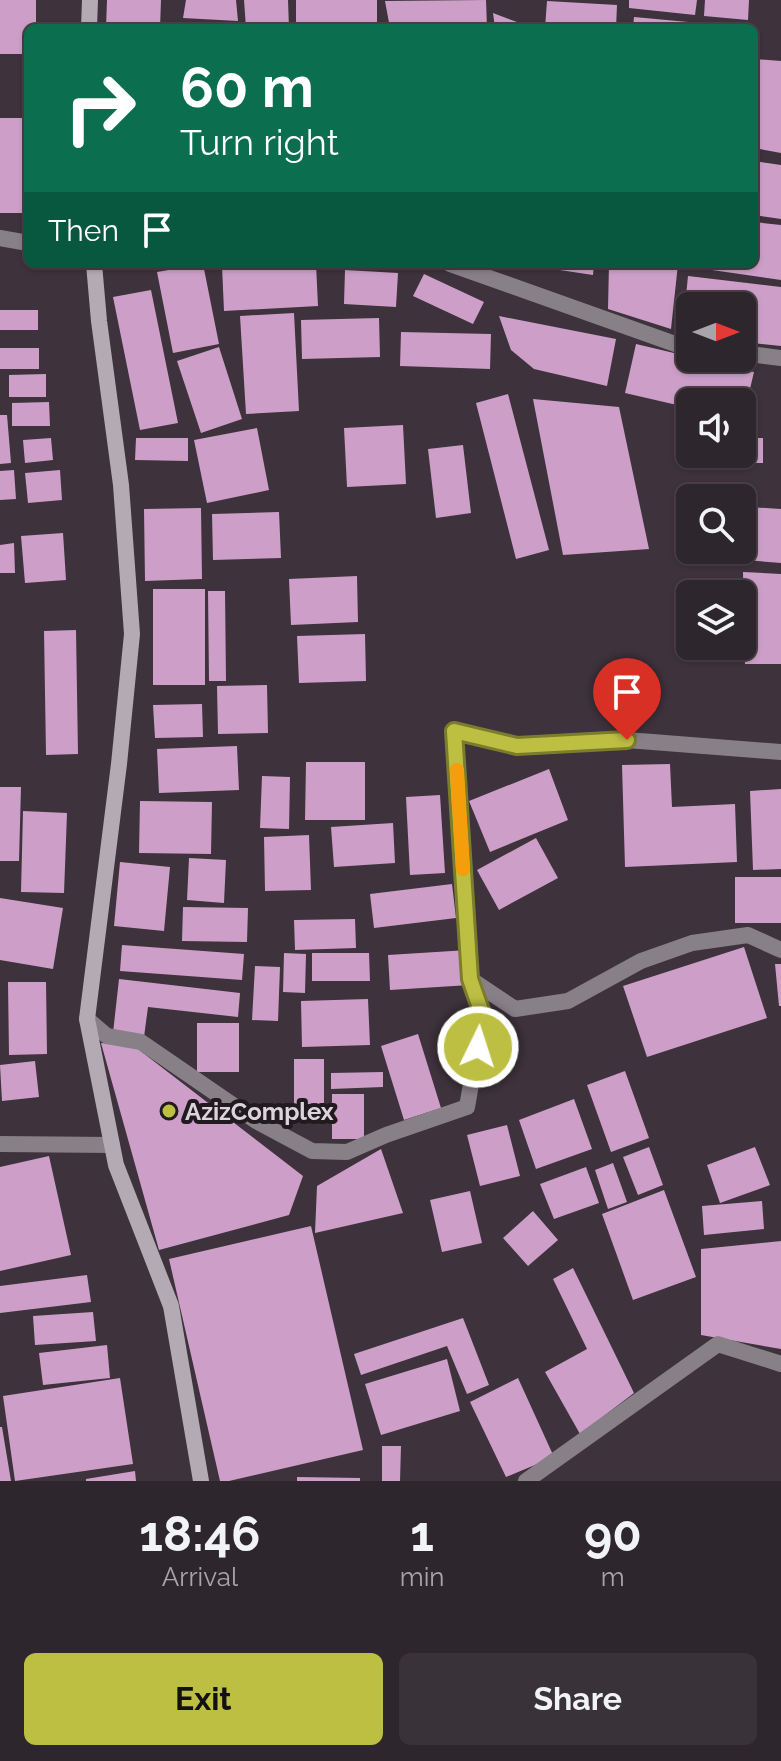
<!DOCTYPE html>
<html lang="en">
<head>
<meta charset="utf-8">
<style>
	:root { --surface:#2e262d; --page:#3a3239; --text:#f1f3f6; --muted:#a7a5aa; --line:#494349; --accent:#bdbf43 }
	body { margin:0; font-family:Raleway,sans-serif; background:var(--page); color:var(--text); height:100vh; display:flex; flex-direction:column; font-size:30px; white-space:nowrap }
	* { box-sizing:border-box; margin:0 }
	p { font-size:26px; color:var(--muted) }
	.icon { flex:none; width:44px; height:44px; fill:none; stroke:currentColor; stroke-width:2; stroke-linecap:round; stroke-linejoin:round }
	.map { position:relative; height:1481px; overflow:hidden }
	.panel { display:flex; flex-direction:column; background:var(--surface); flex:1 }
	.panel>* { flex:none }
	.guide { position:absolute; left:24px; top:24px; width:734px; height:244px; border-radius:12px; box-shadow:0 2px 6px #0004,0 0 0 2px var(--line); background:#0b6e4f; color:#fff; overflow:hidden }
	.needle { width:52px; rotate:90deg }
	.tools { position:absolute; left:676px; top:292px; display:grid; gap:16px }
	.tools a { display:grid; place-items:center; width:80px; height:80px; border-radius:12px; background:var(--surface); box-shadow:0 2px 6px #0004,0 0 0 2px var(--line); font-size:40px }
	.pin { position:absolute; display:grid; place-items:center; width:68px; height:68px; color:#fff; margin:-82px -34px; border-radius:50% 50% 50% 0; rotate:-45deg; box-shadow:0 0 8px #0007 }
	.pin .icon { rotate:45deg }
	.me { position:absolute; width:88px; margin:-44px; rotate:4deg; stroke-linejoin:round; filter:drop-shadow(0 0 6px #0008) }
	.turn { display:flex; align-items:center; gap:28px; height:168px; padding:0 24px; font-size:36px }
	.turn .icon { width:104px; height:104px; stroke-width:2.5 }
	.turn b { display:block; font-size:56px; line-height:68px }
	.then { display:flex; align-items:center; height:76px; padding:0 24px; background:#0003; gap:16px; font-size:30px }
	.eta { display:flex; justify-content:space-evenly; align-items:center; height:136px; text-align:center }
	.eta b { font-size:48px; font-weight:700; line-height:56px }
	.action { display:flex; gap:16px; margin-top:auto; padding:16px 24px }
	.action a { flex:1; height:92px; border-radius:12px; background:var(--accent); color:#111; font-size:32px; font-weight:700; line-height:92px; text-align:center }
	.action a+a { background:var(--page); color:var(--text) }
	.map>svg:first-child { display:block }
	.building { fill:#cd9fc8 }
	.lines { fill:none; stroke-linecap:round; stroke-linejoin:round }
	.street { stroke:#878086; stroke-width:16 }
	.secondary { stroke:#b4aab3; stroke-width:16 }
	.route-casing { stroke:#7b7c2c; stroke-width:20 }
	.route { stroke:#bdbf43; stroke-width:14 }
	.slow { stroke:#f59e0b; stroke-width:14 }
	.poi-dot { fill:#bdbf43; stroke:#211b20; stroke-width:3 }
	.labels { text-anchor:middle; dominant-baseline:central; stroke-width:8; stroke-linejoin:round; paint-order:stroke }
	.poi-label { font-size:24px; font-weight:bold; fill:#dcd4db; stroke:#211b20; text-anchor:start }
</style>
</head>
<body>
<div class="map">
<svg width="781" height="1481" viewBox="0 0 781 1481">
	<rect width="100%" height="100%" fill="#3e323c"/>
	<!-- building -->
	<path class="building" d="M0,0H36V28H28V54H0Z
		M107,0H161L160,28H106Z
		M186,0H236L238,21L183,18Z
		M244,0H288L289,28H246Z
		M296,0H377V28H296Z
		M486,0L487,28H390L385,1Z
		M629,0H697L695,15L629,8Z
		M705,0H749L748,20L704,16Z
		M547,1L617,5L616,28H545Z
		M493,13L517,22V28H495Z
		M634,17L699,23V28H633Z
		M754,59L781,61V153L754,148Z
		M0,118H28V213H0Z
		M754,161L781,165V219L754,215Z
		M754,222L781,225V280L691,267L692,264H754Z
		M203,264L219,344L173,353L157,272Z
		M250,264H316L318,306L224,311L222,266Z
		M533,264H594L593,275L533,266Z
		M609,264H678L671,329L608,309Z
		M345,270L398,273L396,307L344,304Z
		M424,274L484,302L473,324L413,296Z
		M688,276L781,287V346L742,342V306H690V337L682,336Z
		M151,290L178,423L140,430L113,297Z
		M0,310H38V330H0Z
		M294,313L299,411L246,414L240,316Z
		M499,316L616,339L607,386L534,369L511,350Z
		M379,318L380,357L302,359L301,320Z
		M401,332L491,334L490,369L400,366Z
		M636,344L754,372L743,418L742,402H690V408L625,393Z
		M219,347L242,419L201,433L177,361Z
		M0,348H39V369H0Z
		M46,374V397H9V375Z
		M508,394L549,550L516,559L476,403Z
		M533,399L619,407L649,549L563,555Z
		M49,402L50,426H12V403Z
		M0,415H7L11,463L0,464Z
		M403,425L406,484L347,487L344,428Z
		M257,428L269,490L207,503L194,440Z
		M51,438L53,460L25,463L23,440Z
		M136,438H188V461L135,460Z
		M742,438H763V463H727V454H742Z
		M463,445L471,513L436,518L428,449Z
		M14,470L16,499L0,500V471Z
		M60,470L62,500L28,503L25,473Z
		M749,507L781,509V563L744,560Z
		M201,508L202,579L145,581L144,509Z
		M279,512L281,558L213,560L212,514Z
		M63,533L66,580L25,583L21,536Z
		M14,543L15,573H0V545Z
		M743,572L781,574V664H745Z
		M357,576L358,622L291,625L289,579Z
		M153,589H205V685H153Z
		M208,591H225L226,681H209Z
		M76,630L78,754L46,755L44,631Z
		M365,634L366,681L299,683L297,636Z
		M267,685L268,733L218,734L217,686Z
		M202,704L203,737L155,738L153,705Z
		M237,746L239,790L159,793L157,749Z
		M306,762H365V820H305Z
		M670,764L672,807L735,804L737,862L625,867L622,765Z
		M549,769L568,820L490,852L469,801Z
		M262,776L290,777L289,829L260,828Z
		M0,787H21L19,861H0Z
		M781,789V869L753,870L750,791Z
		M440,795L445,873L410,875L406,797Z
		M140,801L212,802L211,854L139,853Z
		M23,811L67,813L64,893L21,892Z
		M393,823L395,863L334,867L331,827Z
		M309,835L311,890L265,891L264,837Z
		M536,838L558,878L499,910L477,870Z
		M189,858L226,860L224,903L187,900Z
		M120,862L170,867L164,931L114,926Z
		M735,877H781V923H735Z
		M452,884L456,918L374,928L370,894Z
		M0,898L63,908L53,969L0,960Z
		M183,907L248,908L247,942L182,941Z
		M355,919L356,948L295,950L294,920Z
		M122,945L244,954L242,980L120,971Z
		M744,947L767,1018L647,1057L623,986Z
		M468,950L470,985L390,990L388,955Z
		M284,953L306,954L305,993L283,992Z
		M312,953H369L370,981H312Z
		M775,964H781V1006H779Z
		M255,966L280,967L278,1021L252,1020Z
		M119,979L240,993L238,1017L148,1007L144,1037L113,1033Z
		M8,982H46L47,1054L9,1055Z
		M368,999L370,1045L302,1047L301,1001Z
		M197,1023H239V1072H197Z
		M418,1034L441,1108L404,1120L381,1046Z
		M101,1043L134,1046L303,1176L289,1215L159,1250Z
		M294,1059H324V1104H294Z
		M35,1061L39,1097L2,1101L0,1065Z
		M625,1071L649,1138L611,1152L587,1085Z
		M383,1072V1087L331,1089V1073Z
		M332,1094H364V1139H332Z
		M574,1099L592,1149L536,1169L519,1120Z
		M507,1125L520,1176L480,1186L467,1135Z
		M649,1147L663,1185L638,1195L623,1157Z
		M755,1147L770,1185L720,1203L707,1165Z
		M381,1149L403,1213L315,1233L317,1186Z
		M49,1156L71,1255L0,1271V1167Z
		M613,1163L627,1202L608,1209L595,1170Z
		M586,1167L599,1203L554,1219L540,1184Z
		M664,1190L696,1277L633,1300L602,1214Z
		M470,1191L482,1243L442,1252L430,1200Z
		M762,1201L764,1229L704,1235L702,1206Z
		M533,1211L558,1240L528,1266L503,1238Z
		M311,1226L363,1450L229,1481H220L169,1259Z
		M781,1241V1349L701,1335V1249Z
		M573,1268L634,1393L580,1434L545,1372L587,1349L553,1279Z
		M87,1275L91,1302L0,1313V1286Z
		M93,1312L96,1341L35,1345L33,1316Z
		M463,1318L489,1385L467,1394L447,1346L361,1375L354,1354Z
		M107,1345L110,1378L43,1385L39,1353Z
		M447,1359L460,1411L381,1435L365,1384Z
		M120,1378L133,1464L15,1481L3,1396Z
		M518,1378L554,1457L506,1477L470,1402Z
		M0,1427H2L11,1481H0Z
		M382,1446H401L400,1481H382Z
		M135,1471L136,1481H86V1479Z
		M297,1477L360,1478V1481H297Z"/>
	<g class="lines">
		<!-- street -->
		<path class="street" d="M0,238L28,243
			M450,264L678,345L690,347
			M742,353L781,358
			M470,979L515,1009L568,1001L641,961L692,943L748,935L781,950
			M87,1019L107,1036L141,1042L256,1121L312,1151L347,1152L386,1135L467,1107L483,1016L470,979L454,731L517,746L627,740L781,752
			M0,1144L112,1145
			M526,1481L718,1344L781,1364"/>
		<!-- secondary -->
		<path class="secondary" d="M89,28L90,0
			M94,264L99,321L121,485L132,634L119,764L87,1019L116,1165L171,1306L201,1481"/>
	</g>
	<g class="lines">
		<!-- route casing -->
		<g class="route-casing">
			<path id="route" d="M478,1047L483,1016L470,979L454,731L517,746L627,740"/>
		</g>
		<!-- route -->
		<use href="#route" class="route"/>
		<!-- slow -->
		<path class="slow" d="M457,770L463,869"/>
	</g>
	<!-- markers -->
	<circle class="poi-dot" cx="169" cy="1111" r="8"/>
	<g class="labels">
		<!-- poi labels -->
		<g class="poi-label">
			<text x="185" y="1111">AzizComplex</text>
		</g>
	</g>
</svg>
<div class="tools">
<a><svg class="needle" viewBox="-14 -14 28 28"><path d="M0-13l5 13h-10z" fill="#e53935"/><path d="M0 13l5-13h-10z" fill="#a7a5aa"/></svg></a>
<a><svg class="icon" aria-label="sound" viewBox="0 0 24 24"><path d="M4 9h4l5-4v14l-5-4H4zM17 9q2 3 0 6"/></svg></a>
<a><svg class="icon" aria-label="search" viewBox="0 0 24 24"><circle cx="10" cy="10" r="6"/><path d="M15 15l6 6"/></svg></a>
<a><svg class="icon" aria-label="layers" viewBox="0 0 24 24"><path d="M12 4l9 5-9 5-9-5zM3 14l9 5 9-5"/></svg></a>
</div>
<div class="pin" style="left:627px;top:740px;background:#d93025"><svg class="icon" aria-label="arrive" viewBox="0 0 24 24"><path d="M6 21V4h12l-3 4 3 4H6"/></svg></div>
<svg class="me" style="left:478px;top:1047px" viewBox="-20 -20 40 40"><circle r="17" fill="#bdbf43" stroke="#fff" stroke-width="3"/><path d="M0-11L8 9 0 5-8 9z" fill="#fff"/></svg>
<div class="guide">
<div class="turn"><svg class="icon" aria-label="right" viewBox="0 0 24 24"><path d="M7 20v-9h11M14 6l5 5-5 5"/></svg><div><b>60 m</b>Turn right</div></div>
<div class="then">Then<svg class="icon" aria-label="arrive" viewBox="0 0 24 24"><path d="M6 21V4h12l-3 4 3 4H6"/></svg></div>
</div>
</div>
<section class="panel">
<div class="eta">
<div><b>18:46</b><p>Arrival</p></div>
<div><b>1</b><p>min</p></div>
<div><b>90</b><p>m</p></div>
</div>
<div class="action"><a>Exit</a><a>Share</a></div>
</section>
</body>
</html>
